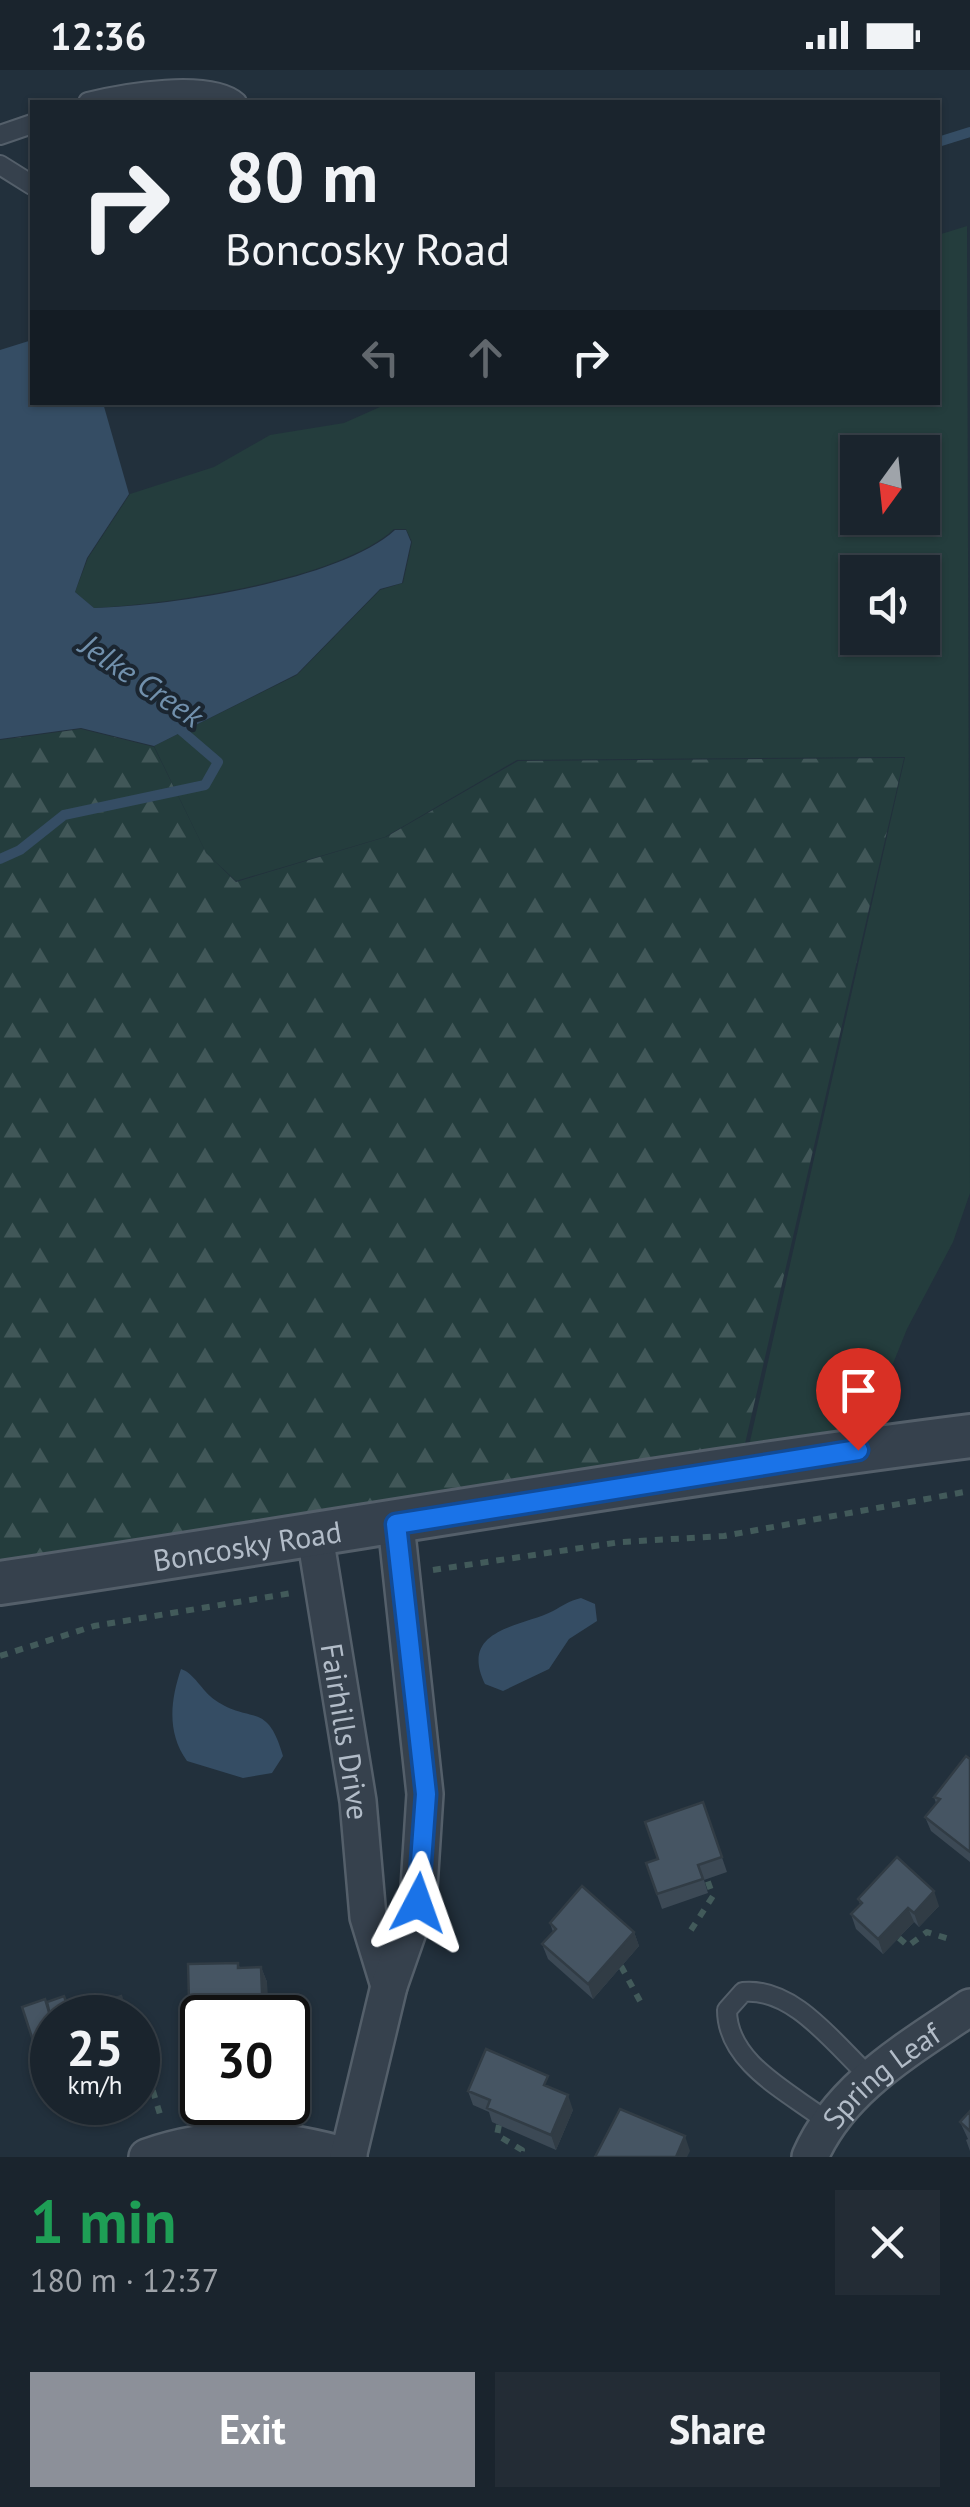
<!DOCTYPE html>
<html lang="en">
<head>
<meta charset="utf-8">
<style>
	:root { --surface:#1a242d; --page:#232c35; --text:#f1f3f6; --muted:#9fa4aa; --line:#384149; --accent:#8c9099 }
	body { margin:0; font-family:"PT Sans",sans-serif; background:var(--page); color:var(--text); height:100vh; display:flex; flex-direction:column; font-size:38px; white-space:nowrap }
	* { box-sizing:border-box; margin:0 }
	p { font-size:32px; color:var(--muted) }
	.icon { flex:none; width:55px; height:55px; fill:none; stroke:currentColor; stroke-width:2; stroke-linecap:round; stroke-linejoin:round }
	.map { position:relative; height:2087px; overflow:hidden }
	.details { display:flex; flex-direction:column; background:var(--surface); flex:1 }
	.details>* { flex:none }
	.hud { position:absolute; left:30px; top:30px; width:910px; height:305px; border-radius:0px; box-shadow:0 2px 8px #0004,0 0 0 2px var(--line); background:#1a242d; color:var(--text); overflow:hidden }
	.needle { width:65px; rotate:195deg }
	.controls { position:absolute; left:840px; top:365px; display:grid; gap:20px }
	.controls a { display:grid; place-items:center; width:100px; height:100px; border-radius:0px; background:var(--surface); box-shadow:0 2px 8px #0004,0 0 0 2px var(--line); font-size:50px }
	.speed { position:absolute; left:30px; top:1925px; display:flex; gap:20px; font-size:50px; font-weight:700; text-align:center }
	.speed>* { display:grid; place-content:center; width:130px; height:130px; border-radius:50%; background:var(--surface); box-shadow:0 2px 8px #0004,0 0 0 2px var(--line); line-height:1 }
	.speed small { font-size:25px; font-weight:400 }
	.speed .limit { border:5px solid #111; border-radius:15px; background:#fff; color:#111 }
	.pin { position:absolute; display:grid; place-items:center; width:85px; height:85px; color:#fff; margin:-102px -42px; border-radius:50% 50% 50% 0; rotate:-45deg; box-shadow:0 0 10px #0007 }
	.pin .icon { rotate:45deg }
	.me { position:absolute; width:110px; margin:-55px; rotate:4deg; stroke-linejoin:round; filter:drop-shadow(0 0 8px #0008) }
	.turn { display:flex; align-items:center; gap:35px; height:210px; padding:0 30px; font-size:45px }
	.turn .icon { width:130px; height:130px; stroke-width:2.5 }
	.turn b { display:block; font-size:70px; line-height:85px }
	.lanes { display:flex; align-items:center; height:95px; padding:0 30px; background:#0003; justify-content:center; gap:50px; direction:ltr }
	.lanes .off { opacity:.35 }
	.round { display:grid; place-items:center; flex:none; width:105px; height:105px; border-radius:0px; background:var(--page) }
	.overview { display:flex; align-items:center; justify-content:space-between; height:170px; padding:0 30px }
	h1 { font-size:60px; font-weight:800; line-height:75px; color:#1e9e55 }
	.action { display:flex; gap:20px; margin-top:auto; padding:20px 30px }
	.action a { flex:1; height:115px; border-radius:0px; background:var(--accent); color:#fff; font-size:40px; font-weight:800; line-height:115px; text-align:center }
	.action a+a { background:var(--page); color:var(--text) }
	.status { display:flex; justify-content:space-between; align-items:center; height:70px; padding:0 50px; background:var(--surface); direction:ltr }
	.status svg { height:28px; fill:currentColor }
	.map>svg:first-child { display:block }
	.green { fill:#243d3d; fill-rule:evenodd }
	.forest { fill:url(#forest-firs) }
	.water { fill:#354d64 }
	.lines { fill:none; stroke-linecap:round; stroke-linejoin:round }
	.stream { stroke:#354d64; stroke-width:10 }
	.service-casing { stroke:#545f6a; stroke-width:22 }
	.minor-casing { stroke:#545f6a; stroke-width:40 }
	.tertiary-casing { stroke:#545f6a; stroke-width:48 }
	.path { stroke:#425a5a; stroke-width:6; stroke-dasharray:8 8; stroke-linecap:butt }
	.service { stroke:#36414d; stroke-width:18 }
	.minor { stroke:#36414d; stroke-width:35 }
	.tertiary { stroke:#36414d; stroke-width:42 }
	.wall { fill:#3c4955 }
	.shaded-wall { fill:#313c45 }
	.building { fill:#465563; stroke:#313c45; stroke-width:2.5 }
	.route-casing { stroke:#114b97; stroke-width:25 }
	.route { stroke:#1a73e8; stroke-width:18 }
	.labels { text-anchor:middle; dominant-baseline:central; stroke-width:8; stroke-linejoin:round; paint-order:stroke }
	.street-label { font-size:30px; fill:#b2bcc8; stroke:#1b2631 }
	.water-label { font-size:32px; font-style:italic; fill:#7190ac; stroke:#1b2631 }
</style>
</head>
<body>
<div class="status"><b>12:36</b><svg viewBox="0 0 49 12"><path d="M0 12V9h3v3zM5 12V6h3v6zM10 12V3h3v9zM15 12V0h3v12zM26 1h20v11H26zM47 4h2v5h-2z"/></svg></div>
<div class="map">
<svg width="970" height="2087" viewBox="0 0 970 2087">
	<defs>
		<pattern id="forest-firs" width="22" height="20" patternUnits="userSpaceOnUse" patternTransform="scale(2.5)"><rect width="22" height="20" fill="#243d3d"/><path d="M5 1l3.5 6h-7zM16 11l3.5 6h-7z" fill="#415758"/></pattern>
	</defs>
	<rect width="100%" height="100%" fill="#22303c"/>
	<!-- green -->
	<path class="green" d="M967,156L970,1123L953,1172L907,1259L865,1363L748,1380L905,687L517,690L385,767L236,811L206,783L154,676L297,605L380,520L403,513L412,472L406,459H394C339,510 170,534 94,538L75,522L88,488L130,424L214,397L270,365L344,353L389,333L938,332V165ZM858,382H922V448H858ZM858,502H922V568H858Z"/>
	<!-- forest -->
	<path class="forest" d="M81,659L154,677L206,783L236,812L386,767L518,691L904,688L743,1382L0,1496V670Z"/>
	<!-- water -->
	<path class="water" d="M32,270V332L103,333L129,424L87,488L75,522L94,538C170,536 339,511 395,460H406L411,472L402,513L380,519L297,604L154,676L81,658L0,669V280Z
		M581,1528L595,1534L597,1551L569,1569L549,1599L503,1621L485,1614C458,1558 522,1557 553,1541C562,1536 569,1531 581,1528Z
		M181,1599C194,1603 202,1621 215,1630C251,1655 267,1630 283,1686L272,1703L243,1708L187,1691C166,1662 171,1629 181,1599Z"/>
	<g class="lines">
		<!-- stream -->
		<path class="stream" d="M938,72L970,62
			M0,789L20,780L64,745L205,715L218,692L176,656"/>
		<!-- service casing -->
		<g class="service-casing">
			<path id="service" d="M88,32C123,23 210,8 237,32
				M0,65L32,54
				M0,95L32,115
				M828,2052C789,2022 727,1993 727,1940L743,1922C794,1917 835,1975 870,2007"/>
		</g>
		<!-- minor casing -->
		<g class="minor-casing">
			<g id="minor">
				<path id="s1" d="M315,1466L358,1731L368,1847L389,1916"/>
				<path d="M147,2087C214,2063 281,2066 349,2087"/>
				<path d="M348,2087L389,1916L418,1833L425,1724L396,1454"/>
				<path id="s2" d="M810,2087C840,2017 909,1979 970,1937"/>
			</g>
		</g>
		<!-- tertiary casing -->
		<g class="tertiary-casing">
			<g id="tertiary">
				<path id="s3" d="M0,1513C324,1465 646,1407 970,1366"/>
			</g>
		</g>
		<!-- path -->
		<path class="path" d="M433,1500L621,1472L724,1466L970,1421
			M0,1586L94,1556L292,1523
			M691,1860L713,1826L707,1809
			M899,1868L908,1876L927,1862L952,1870
			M621,1896L640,1931
			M138,2001L146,1998L162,2051
			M499,2055L497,2065L522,2080L519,2087"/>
		<!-- service -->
		<use href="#service" class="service"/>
		<!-- minor -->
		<use href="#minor" class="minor"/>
		<!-- tertiary -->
		<use href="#tertiary" class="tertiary"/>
	</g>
	<!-- wall -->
	<path class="wall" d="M970,1689V1792L931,1761L925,1747L936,1733L934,1727Z
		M703,1732L727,1802L704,1810L708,1823L662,1839L646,1793L658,1789Z
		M858,1829L939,1836L919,1857L914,1852L883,1884L856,1859L851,1844L860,1834Z
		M550,1853L634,1862L639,1876L593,1929L548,1889L542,1874L553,1862Z
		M238,1893L240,1898L261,1897L267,1912L268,1948H202V1981L196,1982L190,1967L188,1894Z
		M22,1937L52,1948V2011L47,2012Z
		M552,2018L573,2040L556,2080L492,2052L489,2042L473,2035L468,2021Z
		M970,2041V2081L966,2070L968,2069L960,2052Z"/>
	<!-- shaded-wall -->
	<path class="shaded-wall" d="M934,1821L939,1836L919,1857L914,1843Z
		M908,1838L914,1852L883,1884L878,1869Z
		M634,1862L639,1876L593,1929L588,1914Z
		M261,1897L267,1912L268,1948H263Z
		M568,2025L573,2040L556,2080L551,2065Z
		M685,2066L690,2081L687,2087H676Z"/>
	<!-- building -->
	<path class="building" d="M966,1686L970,1689V1782L925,1747L940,1729L934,1727Z
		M703,1732L722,1787L698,1795L703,1809L657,1824L646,1793L658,1789L645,1752Z
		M897,1787L934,1821L914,1843L908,1838L878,1869L851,1844L862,1833L858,1829Z
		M582,1816L634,1862L588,1914L542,1874L556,1859L550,1853Z
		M238,1893V1898L261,1897L263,1948H202V1967H190L188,1894Z
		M64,1926L70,1943L121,1926L128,1948H52V1994L42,1998L22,1937L45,1929L51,1949L47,1932Z
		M486,1979L548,2006L544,2015L568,2025L551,2065L487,2038L490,2030L468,2021Z
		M620,2039L685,2066L676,2087H595Z
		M970,2041V2061L960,2052Z"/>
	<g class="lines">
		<!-- route casing -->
		<g class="route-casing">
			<path id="route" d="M418,1833L426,1724L396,1454L858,1380"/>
		</g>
		<!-- route -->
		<use href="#route" class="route"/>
	</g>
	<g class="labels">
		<!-- street labels -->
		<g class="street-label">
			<text stroke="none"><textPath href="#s3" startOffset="250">Boncosky Road</textPath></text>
			<text stroke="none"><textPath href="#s1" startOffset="198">Fairhills Drive</textPath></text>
			<text stroke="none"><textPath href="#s2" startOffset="110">Spring Leaf</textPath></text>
		</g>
		<!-- water labels -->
		<g class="water-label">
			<text transform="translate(142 610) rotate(34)">Jelke Creek</text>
		</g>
	</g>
</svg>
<div class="controls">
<a><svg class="needle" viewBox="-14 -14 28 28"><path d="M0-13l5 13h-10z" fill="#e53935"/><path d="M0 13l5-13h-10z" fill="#9fa4aa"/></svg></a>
<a><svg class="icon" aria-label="sound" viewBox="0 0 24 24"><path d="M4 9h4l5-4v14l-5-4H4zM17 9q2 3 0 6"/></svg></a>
</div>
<div class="speed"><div>25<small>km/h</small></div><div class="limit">30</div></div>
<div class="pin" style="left:858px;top:1380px;background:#d93025"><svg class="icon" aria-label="arrive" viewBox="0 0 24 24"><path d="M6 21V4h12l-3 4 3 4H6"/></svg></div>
<svg class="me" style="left:418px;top:1833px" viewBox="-20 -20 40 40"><path d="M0-17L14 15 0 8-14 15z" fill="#1a73e8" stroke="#fff" stroke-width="4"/></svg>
<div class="hud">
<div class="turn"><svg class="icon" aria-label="right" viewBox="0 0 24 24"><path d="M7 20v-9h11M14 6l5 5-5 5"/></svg><div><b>80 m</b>Boncosky Road</div></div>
<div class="lanes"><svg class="icon off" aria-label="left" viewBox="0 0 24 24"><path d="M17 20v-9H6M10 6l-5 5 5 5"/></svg><svg class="icon off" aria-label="ahead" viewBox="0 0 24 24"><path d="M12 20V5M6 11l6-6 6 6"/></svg><svg class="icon" aria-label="right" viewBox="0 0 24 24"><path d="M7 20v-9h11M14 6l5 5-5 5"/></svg></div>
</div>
</div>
<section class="details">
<div class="overview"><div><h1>1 min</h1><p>180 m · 12:37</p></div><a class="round"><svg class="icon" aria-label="close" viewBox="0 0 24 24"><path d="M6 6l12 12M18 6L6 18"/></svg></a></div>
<div class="action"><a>Exit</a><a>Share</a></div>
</section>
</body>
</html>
